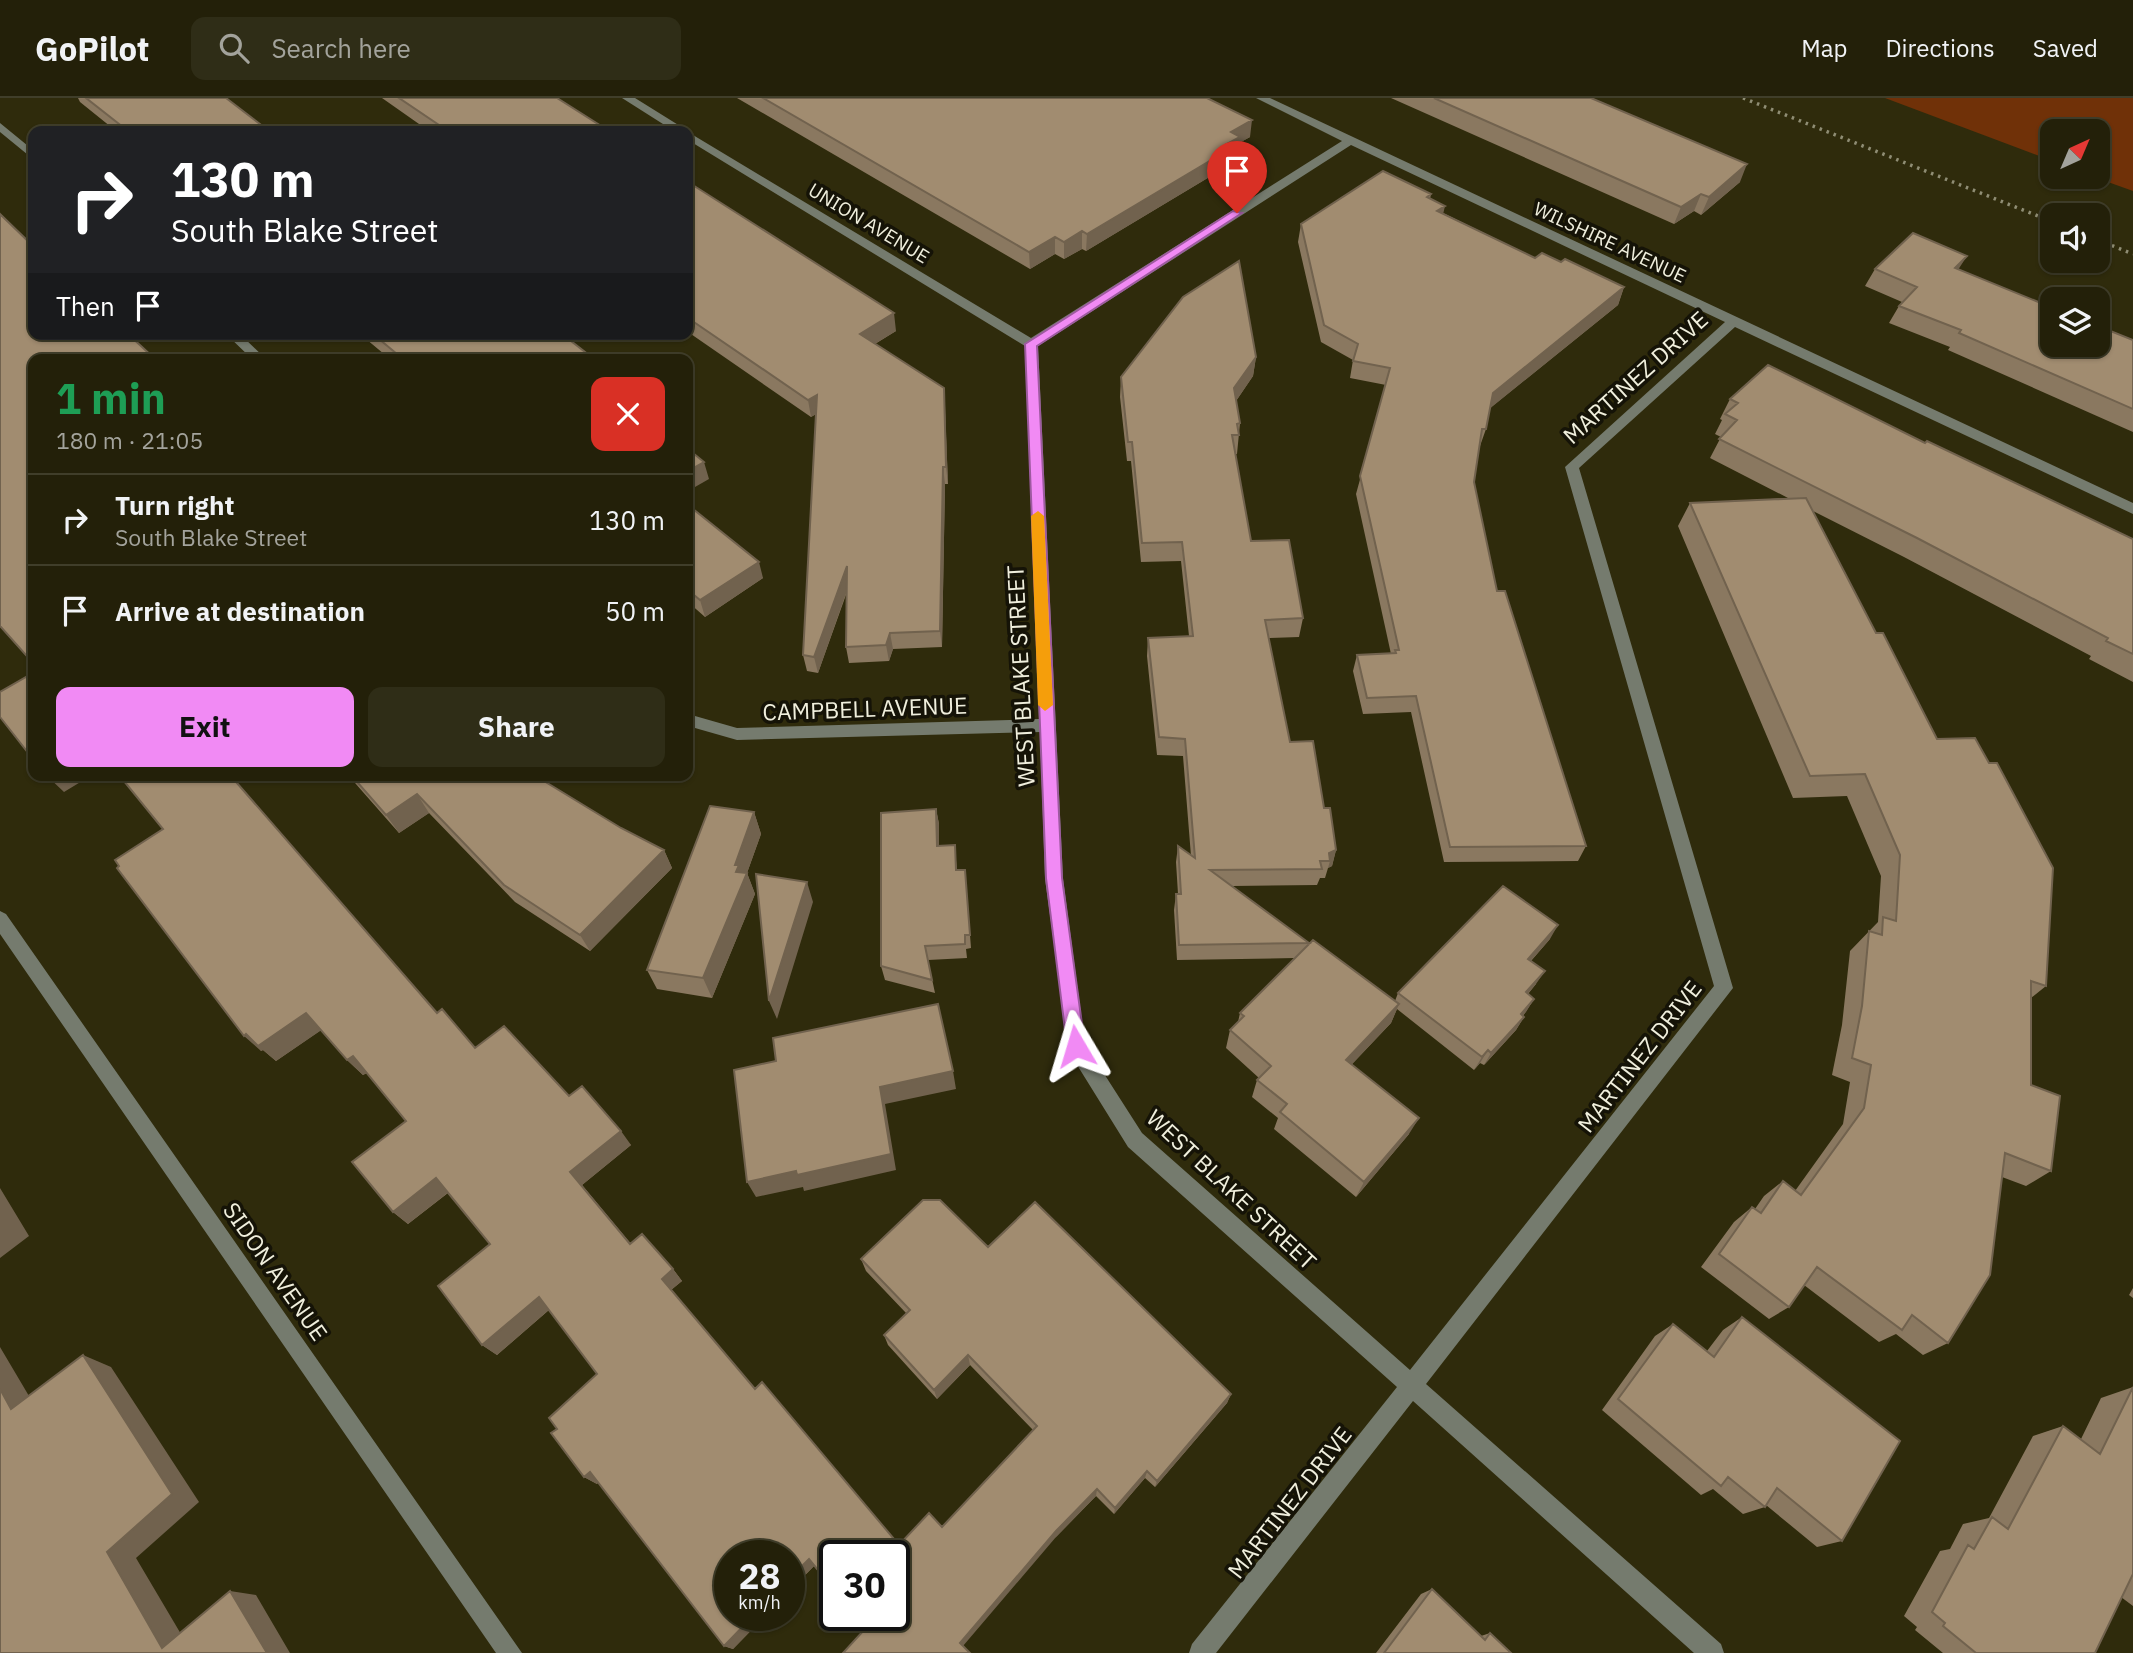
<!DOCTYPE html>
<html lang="en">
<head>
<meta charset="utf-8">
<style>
	:root { --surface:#232009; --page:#2f2d17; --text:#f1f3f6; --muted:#a3a39c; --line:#403e2a; --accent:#f18af4 }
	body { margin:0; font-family:"IBM Plex Sans",sans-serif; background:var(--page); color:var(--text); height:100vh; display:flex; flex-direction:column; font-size:26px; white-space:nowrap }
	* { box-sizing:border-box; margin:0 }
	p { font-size:23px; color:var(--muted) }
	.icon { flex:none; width:38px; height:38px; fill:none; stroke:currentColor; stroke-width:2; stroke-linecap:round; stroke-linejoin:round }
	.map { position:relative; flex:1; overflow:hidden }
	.side { position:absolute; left:28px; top:256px; width:665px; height:427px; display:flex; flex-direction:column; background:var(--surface); border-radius:14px; box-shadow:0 2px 5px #0004,0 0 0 2px var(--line) }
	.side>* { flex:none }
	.banner { position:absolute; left:28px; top:28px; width:665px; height:214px; border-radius:14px; box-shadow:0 2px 5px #0004,0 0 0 2px var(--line); background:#202124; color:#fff; overflow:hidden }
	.needle { width:46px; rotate:44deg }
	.buttons { position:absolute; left:2040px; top:21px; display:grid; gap:14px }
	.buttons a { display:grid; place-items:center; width:70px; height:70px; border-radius:14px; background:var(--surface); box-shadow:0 2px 5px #0004,0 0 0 2px var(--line); font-size:35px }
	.speed { position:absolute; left:714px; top:1442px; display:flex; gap:14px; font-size:35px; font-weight:700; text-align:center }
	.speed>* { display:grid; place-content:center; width:91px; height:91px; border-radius:50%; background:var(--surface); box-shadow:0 2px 5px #0004,0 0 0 2px var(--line); line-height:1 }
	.speed small { font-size:18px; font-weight:400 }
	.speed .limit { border:4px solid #111; border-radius:10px; background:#fff; color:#111 }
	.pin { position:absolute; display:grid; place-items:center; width:60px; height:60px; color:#fff; margin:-72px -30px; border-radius:50% 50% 50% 0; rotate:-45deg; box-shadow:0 0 7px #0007 }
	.pin .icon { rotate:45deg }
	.me { position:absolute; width:77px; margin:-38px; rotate:353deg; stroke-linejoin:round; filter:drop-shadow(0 0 5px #0008) }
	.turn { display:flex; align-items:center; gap:24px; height:147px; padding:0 28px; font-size:32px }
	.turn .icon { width:91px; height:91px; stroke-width:2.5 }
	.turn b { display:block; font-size:49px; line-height:60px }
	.then { display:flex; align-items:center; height:66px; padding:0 28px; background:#0003; gap:14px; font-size:26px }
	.round { display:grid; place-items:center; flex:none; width:74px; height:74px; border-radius:14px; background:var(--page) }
	.head { display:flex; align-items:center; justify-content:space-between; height:119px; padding:0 28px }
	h1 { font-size:42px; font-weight:800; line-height:52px; color:#1e9e55 }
	.primary-button { display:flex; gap:14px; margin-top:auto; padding:14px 28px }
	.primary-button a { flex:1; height:80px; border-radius:14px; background:var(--accent); color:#111; font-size:28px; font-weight:800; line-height:80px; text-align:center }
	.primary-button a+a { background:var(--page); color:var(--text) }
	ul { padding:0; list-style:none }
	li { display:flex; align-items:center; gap:21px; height:91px; padding:0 28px; border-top:2px solid var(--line) }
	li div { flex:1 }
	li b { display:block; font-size:26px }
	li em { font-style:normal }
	header { display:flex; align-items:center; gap:42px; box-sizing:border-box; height:98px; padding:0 35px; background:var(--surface); border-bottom:2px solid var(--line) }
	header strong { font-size:33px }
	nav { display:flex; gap:38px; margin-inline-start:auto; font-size:24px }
	.search { width:490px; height:63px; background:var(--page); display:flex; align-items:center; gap:18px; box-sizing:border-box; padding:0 24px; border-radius:14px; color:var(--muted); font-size:26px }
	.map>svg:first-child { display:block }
	.green { fill:#703108 }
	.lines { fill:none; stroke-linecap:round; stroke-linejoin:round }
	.minor { fill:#757b6e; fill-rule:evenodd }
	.rail { stroke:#8f8d74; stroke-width:3.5; stroke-dasharray:2.5 5; stroke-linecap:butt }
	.wall { fill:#8a7860 }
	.shaded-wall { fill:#71624e }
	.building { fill:#a18c70; stroke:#71624e; stroke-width:2 }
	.route { fill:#f18af4; stroke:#9d5a9f; stroke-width:2 }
	.slow { fill:#f59e0b }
	.labels { text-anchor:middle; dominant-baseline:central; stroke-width:7; stroke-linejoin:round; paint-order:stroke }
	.far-street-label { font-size:19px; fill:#f0efdd; stroke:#151307 }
	.street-label { font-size:23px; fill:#f0efdd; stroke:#151307 }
</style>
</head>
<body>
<header>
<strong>GoPilot</strong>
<div class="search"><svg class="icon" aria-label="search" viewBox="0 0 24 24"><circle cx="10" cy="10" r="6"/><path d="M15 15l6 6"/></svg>Search here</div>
<nav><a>Map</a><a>Directions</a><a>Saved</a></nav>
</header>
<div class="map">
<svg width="2133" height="1555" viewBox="0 0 2133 1555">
	<rect width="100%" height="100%" fill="#2f2b0c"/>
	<!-- green -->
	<path class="green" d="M1885,0H2133V93L2094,79H2098V33H2053V63Z"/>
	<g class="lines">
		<!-- minor -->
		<path class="minor" d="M622,0H635L688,33H674Z
			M1256,0H1270L2133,405V416L1735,229L1579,370L1733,890L1426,1286L1721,1546L1724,1555H1694L1413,1303L1216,1555H1189L1192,1546L1397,1289L1128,1049L1069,954L1045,781L1040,634L737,642L688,628V616L737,630L1039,621L1025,248L688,42V34L1031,240L1342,43ZM1351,47L1725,224L1565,369L1714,888L1410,1272L1142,1035L1085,946L1063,781L1038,248Z
			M0,25L33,52V61L0,34Z
			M226,236H240L266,261H252Z
			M0,813L6,816L522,1555H496L0,836Z"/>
		<!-- rail -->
		<path class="rail" d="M1743,0L2053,124
			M2098,142L2133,156"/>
	</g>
	<!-- wall -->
	<path class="wall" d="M78,0H226L269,33H116L80,4Z
		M382,0H557L609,33H429Z
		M737,0H1207L1250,39L1239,45L1238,56L1230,61V66L1221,72L1086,153L1082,151L1064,161L1055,156L1030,171Z
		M1391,0H1591L1740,84L1701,117L1694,113L1674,126Z
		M688,84L896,233L875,246L944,290L948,386H945L942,549L893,551L889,563L849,565L846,549L847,494L818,575L807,573L803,557L816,316L811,319L688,234Z
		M1431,96L1430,101L1443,115L1535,160L1561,164L1624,189L1618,207L1490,310L1486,331L1480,348H1479L1474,384L1497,493L1586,748L1578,763L1444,764L1411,614L1363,616L1353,573L1357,557L1391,556L1356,396L1386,287L1350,280L1353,262L1321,244L1298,144L1301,126Z
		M1875,171L1959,172L2133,242V334L1948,252L1950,249L1889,225L1899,208L1902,204L1865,188Z
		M360,236H568L570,242L594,261H390Z
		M1256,259L1253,278L1236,303L1240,325L1237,356H1235L1251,443L1303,520L1299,539L1269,540L1290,644L1324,710L1336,752L1332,768L1328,770L1325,780H1320L1317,787L1232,788L1309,845V846L1395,903L1398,895L1550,841L1531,863L1536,886L1528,896L1534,901L1523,918L1524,919L1516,932L1484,967L1480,965L1474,972L1397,911L1391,925L1352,966L1409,1036L1356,1099L1274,1031L1278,1020L1252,999L1257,982L1259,980L1226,950L1230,932L1238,924L1240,915L1295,860L1177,862L1174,812L1176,796H1178L1176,764L1178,748L1191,758L1183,658L1157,657L1147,558L1148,540L1189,538L1181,463L1141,464L1131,363H1127L1120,299L1121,279Z
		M1730,301L1925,345L2133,441V584L2089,561L2091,558L1904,459L1813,413L2046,888L2031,900V987L2051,1073L2026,1088L2002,1079L1948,1245L1923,1257L1896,1236L1879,1244L1804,1187L1789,1209L1769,1221L1701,1169L1734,1124L1752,1109L1755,1111L1764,1098L1783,1083L1795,1093L1843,1026L1850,984L1832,977L1842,927L1850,853L1878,824L1881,778L1847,698L1793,700L1678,428L1690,405L1788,400L1710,360L1721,339L1715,336L1722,322L1720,321Z
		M688,407L763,480L705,519L688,504Z
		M348,677H534L621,730L664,752L672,770L590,853L515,804L429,715L399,735Z
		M936,711L939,726V748L956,762L957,772H965L971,850L966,851L967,860L928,862L935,895L885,882L881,868Z
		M754,714L761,736L747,775L755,796L712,900L657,891L647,872Z
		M163,731L437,915L475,950L569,998L631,1047L582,1087L631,1146L673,1171L682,1183L671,1192L755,1291L899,1447L942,1429L1033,1332L970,1267L937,1301L888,1247L884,1237L906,1215L866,1173L861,1161L988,1149L1231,1296L1227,1305L1155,1389L1145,1380L1114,1416L1096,1398L1056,1439L866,1530L814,1468L733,1551L724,1548L598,1384L597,1386L584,1379L557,1331L597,1276L549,1212L497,1257L482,1247L490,1146L448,1095L408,1126L393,1114L406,1023L367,975L363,977L347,962L321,932L276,963L263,952L261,953Z
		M2133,1190V1200L2129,1197Z
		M1742,1219L1842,1443L1817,1449L1766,1407L1765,1409L1743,1416L1713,1391L1701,1397L1602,1312L1655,1238L1673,1226L1707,1253L1723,1232Z
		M2133,1289V1508L2121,1499L2095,1555H1943L1915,1532L1917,1529L1904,1518L1940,1453L1950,1451L1963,1426L1989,1420L2033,1338L2063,1328L2081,1341L2101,1300Z
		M1432,1491L1481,1538L1490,1535L1511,1555H1376L1421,1496Z"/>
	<!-- shaded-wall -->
	<path class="shaded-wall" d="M1252,22L1250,39L1239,45L1238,56L1230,61V66L1221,72L1086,153L1087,136L1231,34Z
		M1747,66L1740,84L1701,117L1709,99Z
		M1701,96L1694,113L1674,126L1681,109Z
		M1445,108L1441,125L1437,113Z
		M1082,133V151L1064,161V144Z
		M1055,139V156L1030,171L1029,154Z
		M1967,158L1956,175L1955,170Z
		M1624,189L1618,207L1488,312L1493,295Z
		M894,215L896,233L863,253L860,236Z
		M1256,259L1253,278L1232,309L1234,290Z
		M944,290L945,307L948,386L946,369Z
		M817,297L820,314L811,319L808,302Z
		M704,364L709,381L688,393V373Z
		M943,369L945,386L942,549L940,533Z
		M759,464L763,480L705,519L700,502Z
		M847,468L850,484L818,575L814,559Z
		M890,535L893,551L889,563L886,547Z
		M46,677H92L64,694Z
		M417,696L429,715L399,735L386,717Z
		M936,711L939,726V763L937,748Z
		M754,714L761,736L747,775L755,796L712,900L703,880L736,774L735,767Z
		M664,752L672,770L590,853L580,837Z
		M1336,752L1332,768L1328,770L1330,763L1329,755Z
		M807,784L813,804L777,921L769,903Z
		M1558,827L1550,841L1520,875L1528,861Z
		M1545,873L1536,886L1518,907L1526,894Z
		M1534,901L1526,914L1513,929L1521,916Z
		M1399,906L1391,925L1339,980L1346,962Z
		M306,915L323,931L276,963L263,952L261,953L244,938Z
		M1524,919L1516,932L1484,967L1491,955Z
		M1488,952L1480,965L1474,972L1482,959Z
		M353,958L369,973L363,977L347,962Z
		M953,973L956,991L885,1006L896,1072L804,1093L803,1089L756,1099L747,1084L880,989Z
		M1419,1020L1409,1036L1356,1099L1364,1084Z
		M621,1033L631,1047L582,1087L570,1074Z
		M436,1080L450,1093L408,1126L393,1114Z
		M0,1090L29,1138L0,1160Z
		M673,1171L682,1183L671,1192L662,1181Z
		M539,1199L551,1210L497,1257L482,1247Z
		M0,1249L42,1320L11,1311L0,1291Z
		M83,1257L111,1269L199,1404L136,1460L191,1553L162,1550L107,1454Z
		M968,1257L970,1267L937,1301L934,1292Z
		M1231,1296L1227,1305L1155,1389L1157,1383Z
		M1147,1373L1145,1380L1114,1416L1115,1410Z
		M590,1374L602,1381L597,1386L584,1379Z
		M1097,1391L1096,1398L1056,1439L963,1548L960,1545L1056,1433Z
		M809,1461L816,1466L789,1493V1481Z
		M230,1493L256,1497L290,1555H267Z
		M754,1517H766L733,1551L724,1548Z"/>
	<!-- building -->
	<path class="building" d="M86,0H226L269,33H128Z
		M399,0H557L609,33H448Z
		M763,0H1207L1252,22L1231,34L1240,39L1227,46L1231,49L1223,55L1087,136L1082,133L1064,144L1055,139L1029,154Z
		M1434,0H1591L1747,66L1709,99L1701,96L1681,109Z
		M1383,73L1431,96L1427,99L1445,108L1437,113L1535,160L1542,155L1561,164L1565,161L1624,189L1493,295L1486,331H1482L1474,384L1497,493H1505L1586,748L1450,749L1416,598L1367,600L1357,557L1396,555L1395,552H1399L1360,378L1390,270L1353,263L1358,246L1324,227L1301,126Z
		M688,84L894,215L860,236L944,290L946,369H943L940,533L890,535L886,547L846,549L847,468L814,559L803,557L817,297L808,302L688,220V205L690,204L688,202Z
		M0,116L33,148V236H128L155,261H33V565L0,528Z
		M1913,135L1967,158L1955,170L2053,210V247H2098V228L2133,242V311L1959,235L1961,232L1899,208L1917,189L1875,171Z
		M1239,163L1256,259L1234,290L1240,325L1237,326L1239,337H1232L1251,443L1289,442L1303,520L1265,522L1290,644L1313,643L1324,710H1330L1336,752L1329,755L1330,763H1320L1322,771L1210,772L1309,845L1179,847L1176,796H1181L1178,748L1195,760L1185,641L1159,639L1148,540L1193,538L1182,444L1142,445L1132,344H1128L1121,279L1183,199Z
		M373,236H562L594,261H403Z
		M1768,267L1925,345L1927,343L2133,441V556L2106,543L2108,540L1917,440L1719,341L1737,322L1725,316L1738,305L1730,301Z
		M688,351L704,364L688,373Z
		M1806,400L1876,535H1883L1937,641L1975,640L1989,665H1997L2053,770L2046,888L2031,883V987L2060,998L2051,1073L2005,1055L1990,1177L1948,1245L1912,1217L1902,1232L1817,1169L1789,1209L1719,1156L1752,1109L1761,1115L1783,1083L1801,1097L1864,1010L1871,967L1852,960L1862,908L1869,833L1882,837L1883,819L1896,823L1900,757L1865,676L1810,678L1690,405Z
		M688,407L759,464L700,502L688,492Z
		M33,575V661L0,619V594Z
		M119,677H230L437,915L442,911L475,950L504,928L569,998L582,988L621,1033L570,1074L630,1146L642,1136L673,1171L662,1181L755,1291L762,1284L899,1447L929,1415L942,1429L1037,1328L968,1257L934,1292L884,1237L910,1212L861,1161L923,1102H940L988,1149L1035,1104L1231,1296L1157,1383L1147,1373L1115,1410L1097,1391L1056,1433L960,1545L970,1555H843L866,1530L855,1517H894V1458H835V1493L809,1461L789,1481V1458H730V1517H754L724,1548L590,1374L584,1379L551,1335L557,1331L549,1320L597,1276L539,1199L482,1247L438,1188L490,1146L436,1080L393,1114L352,1064L406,1023L353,958L347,962L306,915L258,948L246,936L244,938L117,770L119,768L115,762L163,731Z
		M351,677H534L621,730L664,752L580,837L504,787L417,696L386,717Z
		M710,708L754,714L735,767H739L736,774L747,775L703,880L647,872Z
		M936,711L937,748L955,747L956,772H965L970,837H965V846L925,848L932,882L881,868V715Z
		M756,776L807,784L769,903Z
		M1503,788L1558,827L1528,861L1545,873L1526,894L1534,901L1521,916L1524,919L1491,955L1488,952L1482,959L1398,895Z
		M1313,842L1399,906L1346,962L1419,1020L1364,1084L1280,1014L1287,1006L1257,982L1271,968L1230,932L1244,918L1240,915Z
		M938,906L953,973L880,989L891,1056L797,1077L796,1073L747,1084L734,972L776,963L773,940Z
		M1742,1219L1900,1343L1842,1443L1777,1390L1765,1409L1728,1379L1721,1388L1618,1301L1673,1226L1714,1259Z
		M83,1257L172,1396L107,1454L162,1550L230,1493L267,1555H0V1291L11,1311Z
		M2133,1289V1476L2095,1555H1976L1943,1528L1945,1525L1932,1514L1968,1447L1974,1451L1992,1419L2008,1431L2063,1328L2100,1356Z
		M1432,1491L1485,1542L1490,1535L1511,1555H1384Z"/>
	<!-- route -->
	<path class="route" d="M1233,113L1242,115L1037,248L1062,780L1085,948L1076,956L1067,948L1046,780L1025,246Z"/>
	<!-- slow -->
	<path class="slow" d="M1038,413L1044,418L1053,607L1045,613L1038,607L1031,418Z"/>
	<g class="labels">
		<!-- far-street labels -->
		<g class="far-street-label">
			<text transform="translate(869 125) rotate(31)">UNION AVENUE</text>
			<text transform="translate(1610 144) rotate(25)">WILSHIRE AVENUE</text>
		</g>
		<!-- street labels -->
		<g class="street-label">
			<text transform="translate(1635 279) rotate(-42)">MARTINEZ DRIVE</text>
			<text transform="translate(1020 578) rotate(-93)">WEST BLAKE STREET</text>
			<text transform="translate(865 610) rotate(-2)">CAMPBELL AVENUE</text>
			<text transform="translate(1639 958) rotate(-52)">MARTINEZ DRIVE</text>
			<text transform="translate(1232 1091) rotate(43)">WEST BLAKE STREET</text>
			<text transform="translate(276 1173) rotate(55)">SIDON AVENUE</text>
			<text transform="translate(1289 1404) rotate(-52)">MARTINEZ DRIVE</text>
		</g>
	</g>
</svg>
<div class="buttons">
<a><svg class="needle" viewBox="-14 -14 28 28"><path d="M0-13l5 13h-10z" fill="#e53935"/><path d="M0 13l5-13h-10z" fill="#a3a39c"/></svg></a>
<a><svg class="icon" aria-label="sound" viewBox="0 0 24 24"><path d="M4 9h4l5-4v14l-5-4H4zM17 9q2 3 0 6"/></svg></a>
<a><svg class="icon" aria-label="layers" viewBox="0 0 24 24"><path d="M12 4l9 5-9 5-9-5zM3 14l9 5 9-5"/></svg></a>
</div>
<div class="speed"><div>28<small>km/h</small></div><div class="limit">30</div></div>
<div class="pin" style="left:1237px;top:115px;background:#d93025"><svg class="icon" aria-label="arrive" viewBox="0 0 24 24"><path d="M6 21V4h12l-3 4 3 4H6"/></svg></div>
<svg class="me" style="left:1076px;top:948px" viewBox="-20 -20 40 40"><path d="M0-17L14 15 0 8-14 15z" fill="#f18af4" stroke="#fff" stroke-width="4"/></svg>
<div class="banner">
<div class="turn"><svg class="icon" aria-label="right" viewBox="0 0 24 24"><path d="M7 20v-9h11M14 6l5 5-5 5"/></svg><div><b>130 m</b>South Blake Street</div></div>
<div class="then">Then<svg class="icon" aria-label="arrive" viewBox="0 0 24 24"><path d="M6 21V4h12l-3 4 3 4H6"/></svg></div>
</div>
<section class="side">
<div class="head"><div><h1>1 min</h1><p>180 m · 21:05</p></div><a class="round" style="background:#d93025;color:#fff"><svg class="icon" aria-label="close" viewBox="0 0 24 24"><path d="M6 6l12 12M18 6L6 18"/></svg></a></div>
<ul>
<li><svg class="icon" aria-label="right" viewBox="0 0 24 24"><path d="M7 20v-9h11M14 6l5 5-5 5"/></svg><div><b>Turn right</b><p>South Blake Street</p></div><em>130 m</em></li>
<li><svg class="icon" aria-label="arrive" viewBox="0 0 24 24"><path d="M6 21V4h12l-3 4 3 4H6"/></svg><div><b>Arrive at destination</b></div><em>50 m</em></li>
</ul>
<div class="primary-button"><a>Exit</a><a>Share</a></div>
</section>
</div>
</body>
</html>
